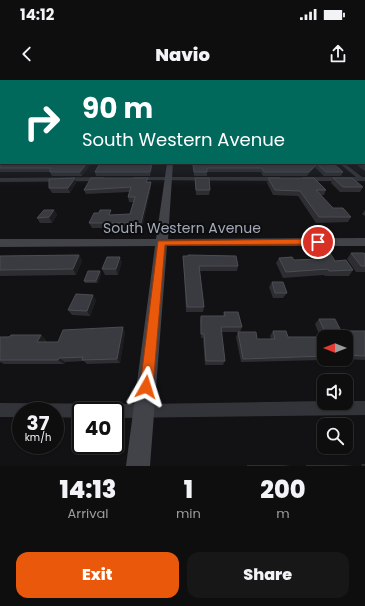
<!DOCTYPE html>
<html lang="en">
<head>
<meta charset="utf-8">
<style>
	:root { --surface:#0e0e0f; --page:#171718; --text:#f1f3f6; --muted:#9b9c9e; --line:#2e2e2f; --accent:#ea580c }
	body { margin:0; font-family:Poppins,sans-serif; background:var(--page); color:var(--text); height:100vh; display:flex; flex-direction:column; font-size:15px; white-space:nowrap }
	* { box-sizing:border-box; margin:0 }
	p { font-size:13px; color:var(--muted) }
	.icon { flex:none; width:22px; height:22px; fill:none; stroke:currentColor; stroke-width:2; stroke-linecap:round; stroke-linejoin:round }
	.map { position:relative; height:386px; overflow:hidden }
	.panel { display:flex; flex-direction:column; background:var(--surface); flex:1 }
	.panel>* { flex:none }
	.top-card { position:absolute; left:0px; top:0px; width:365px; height:84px; box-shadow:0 1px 3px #0004,0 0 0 1px var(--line); background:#00695c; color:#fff; overflow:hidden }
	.needle { width:26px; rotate:270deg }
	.fabs { position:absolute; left:317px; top:250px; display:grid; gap:8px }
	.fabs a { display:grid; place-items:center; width:36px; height:36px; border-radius:8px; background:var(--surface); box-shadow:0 1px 3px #0004,0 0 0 1px var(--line); font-size:20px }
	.speed { position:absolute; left:12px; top:322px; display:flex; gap:8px; font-size:20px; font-weight:700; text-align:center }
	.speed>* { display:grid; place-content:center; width:52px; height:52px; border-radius:50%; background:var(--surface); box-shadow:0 1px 3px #0004,0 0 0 1px var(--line); line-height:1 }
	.speed small { font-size:10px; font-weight:400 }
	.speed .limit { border:2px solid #111; border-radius:6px; background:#fff; color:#111 }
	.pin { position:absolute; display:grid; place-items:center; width:34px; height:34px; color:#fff; margin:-17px; border:2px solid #fff; border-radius:50%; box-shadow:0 1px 4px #0007 }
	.me { position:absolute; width:44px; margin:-22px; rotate:6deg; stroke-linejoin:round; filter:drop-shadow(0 0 3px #0008) }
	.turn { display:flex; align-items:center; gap:14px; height:84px; padding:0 16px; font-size:18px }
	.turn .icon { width:52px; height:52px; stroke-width:2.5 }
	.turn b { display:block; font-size:28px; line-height:34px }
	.eta { display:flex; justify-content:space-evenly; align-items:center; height:68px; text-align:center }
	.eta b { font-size:24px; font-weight:800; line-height:28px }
	.button { display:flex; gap:8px; margin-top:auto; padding:8px 16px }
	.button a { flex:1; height:46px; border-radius:12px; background:var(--accent); color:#fff; font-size:16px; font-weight:800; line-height:46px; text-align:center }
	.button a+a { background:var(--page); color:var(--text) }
	.status { display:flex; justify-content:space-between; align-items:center; height:28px; padding:0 20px; background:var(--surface); direction:ltr }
	.status svg { height:11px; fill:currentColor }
	header { display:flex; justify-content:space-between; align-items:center; height:52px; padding:0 16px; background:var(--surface); font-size:18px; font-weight:800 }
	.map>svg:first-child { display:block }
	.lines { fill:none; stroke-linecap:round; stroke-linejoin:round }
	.street { fill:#333439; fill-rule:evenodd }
	.secondary { fill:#414349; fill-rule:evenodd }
	.wall { fill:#2e2e32; fill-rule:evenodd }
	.shaded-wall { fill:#1d1d20 }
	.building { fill:#3a3b40; stroke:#4a4d53 }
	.route { fill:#ea580c; stroke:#983908 }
	.labels { text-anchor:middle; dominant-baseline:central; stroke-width:4; stroke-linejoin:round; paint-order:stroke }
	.street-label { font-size:14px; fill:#a2a9b6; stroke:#0d0d0f }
</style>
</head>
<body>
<div class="status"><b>14:12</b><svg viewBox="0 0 49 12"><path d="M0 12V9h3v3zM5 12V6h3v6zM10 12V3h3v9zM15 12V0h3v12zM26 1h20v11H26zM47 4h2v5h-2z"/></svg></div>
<header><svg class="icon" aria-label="back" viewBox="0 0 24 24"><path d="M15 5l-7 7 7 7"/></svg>Navio<svg class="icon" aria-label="share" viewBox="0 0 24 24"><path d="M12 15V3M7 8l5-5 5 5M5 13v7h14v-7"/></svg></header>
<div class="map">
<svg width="365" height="386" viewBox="0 0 365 386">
	<rect width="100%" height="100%" fill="#121214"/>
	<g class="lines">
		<!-- street -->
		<path class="street" d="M339,83H344L362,97H365V101H303L300,99L303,97H356Z
			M135,97H279L282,99L279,101L133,100V98Z
			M0,98L103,97L106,99L103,101L0,102Z
			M324,321V323H346V321H365V335L115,338V331H81V338L55,337V331H21V337H0V323L144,324Z"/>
		<!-- secondary -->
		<path class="secondary" d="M167,83H173L168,159L365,158V166H167L150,386H126L155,166L0,167V159H156Z"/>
	</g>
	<!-- wall -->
	<path class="wall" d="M0,52L91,83L82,96H52L50,92H0Z
		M365,55V91L354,83H364Z
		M153,83L150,96H96L95,92Z
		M195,83H333L343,92L341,96H324L315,87L307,96H263L261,92H207V96H194L193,85H195Z
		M195,98L210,110L209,115H196L195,103Z
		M268,98L326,110L324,115H321L333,128L351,137L348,142L316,143L298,116L273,115L267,103Z
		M333,98L363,107L360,112H340L331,103Z
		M148,102L151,107L142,148H92L89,143L112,135L130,134L134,122H129L128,117L129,112L86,114L84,110Z
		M76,103L70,113H52L49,108Z
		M54,130L57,135L52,143H40L37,138Z
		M365,130V136L362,134Z
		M351,173L365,174V192H356L347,179Z
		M318,174L335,181L353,190L349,196H325L324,195L283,198L276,183L279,178L294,180L314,179Z
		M79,175L82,181L76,195L0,196V176Z
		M183,176L238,186L237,191H200L204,227L203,232H186Z
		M122,182L118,195H105L102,189Z
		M100,191L101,194L98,203H85L84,201Z
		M272,202L287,213L283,218H273L269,207Z
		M96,220L90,236L72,235L68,230Z
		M224,232L242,247L240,252H221L225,281L223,285H205L203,258H201L200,241L201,236H223Z
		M319,239L341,251H365V280L341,279L337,282H322L321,280L241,282L236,257L238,252L257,259H271L270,256L273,251L288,257H320L315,244ZM324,257H346V279H324Z
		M125,252L120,283L87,284L84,281L65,282L64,284H4L0,282V257L41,255L46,260V262H58Z
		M361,384H365V386H362Z
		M247,385H283L291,386H247Z
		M306,385H342L355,386H306Z"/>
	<!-- shaded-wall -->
	<path class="shaded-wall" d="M87,83H91L82,96L80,92Z
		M152,83H153L150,96V92Z
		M317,84L315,87L307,96L309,92Z
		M75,98L76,103L70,113L68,108Z
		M151,102V107L142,148L141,143Z
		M54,130L57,135L52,143L49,137Z
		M79,175L82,181L76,195L73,189Z
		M120,177L122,182L118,195L116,189Z
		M100,191L101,194L98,203L96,201Z
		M93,215L96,220L90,236L87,231Z
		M123,247L125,252L120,283L117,279Z
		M41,255L46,260L43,267L37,262Z
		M59,278L65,282L64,284L58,280Z"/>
	<!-- building -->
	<path class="building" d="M0,52H1V83H87L80,92H50V88H0Z
		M364,55H365V85L361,83H364Z
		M100,83H152L150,92H95Z
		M196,83H333L343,92H326L317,84L309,92H264L262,88H207V92H194L193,85H196Z
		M75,98L68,108H49V99Z
		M91,98H148L146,102H151L141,143H89L94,133H99L100,130H111L109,135L130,134L135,117H128L131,107L84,110Z
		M195,98H209L210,110H196Z
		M268,98H314L326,110H316L333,128H343L351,137H319L300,111L275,110Z
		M333,98H352L363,107H343Z
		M44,130H54L49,137L37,138Z
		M330,173L335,181L346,180L353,190L329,191L328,189L286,192L279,178L292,177L294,180L321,179L318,174Z
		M351,173H364L365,174V186H361Z
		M79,175L73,189L0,190V176Z
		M188,175L236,176L238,186H199L204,227H187L183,176H188Z
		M107,177H120L116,189H102Z
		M88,191H100L96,201H84Z
		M272,202H283L287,213H275Z
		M76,214L93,215L87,231L68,230Z
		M224,232H238L242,247H221L225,281H206L204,254H201V236H225Z
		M319,239H335L341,251H365V276L346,275V257H324V276L243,279L238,252H256L257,259H275L273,251H286L288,257H327Z
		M123,247L117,279L82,280L83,277L59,278L58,280H0V257H9L11,255H41L37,262H58L63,250Z"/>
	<!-- sky -->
	<linearGradient id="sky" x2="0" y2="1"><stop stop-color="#0a0a0b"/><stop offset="0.49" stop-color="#333945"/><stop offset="1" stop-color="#333945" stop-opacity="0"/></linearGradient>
	<rect width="365" height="107" fill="url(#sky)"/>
	<!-- route -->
	<path class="route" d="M318,159L322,162L321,164L165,165L153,307L151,312L146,314L142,312L140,307L158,161Z"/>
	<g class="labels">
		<!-- street labels -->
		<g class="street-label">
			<text x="182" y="148">South Western Avenue</text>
		</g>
	</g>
</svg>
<div class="fabs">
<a><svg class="needle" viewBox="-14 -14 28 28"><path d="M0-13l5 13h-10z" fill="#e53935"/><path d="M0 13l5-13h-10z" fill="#9b9c9e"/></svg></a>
<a><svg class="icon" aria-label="sound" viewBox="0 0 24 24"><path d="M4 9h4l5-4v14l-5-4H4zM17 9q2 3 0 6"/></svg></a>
<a><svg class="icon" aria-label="search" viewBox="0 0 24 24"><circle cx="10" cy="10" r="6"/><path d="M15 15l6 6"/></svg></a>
</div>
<div class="speed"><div>37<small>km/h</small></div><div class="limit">40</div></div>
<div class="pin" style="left:318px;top:162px;background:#d93025"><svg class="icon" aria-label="arrive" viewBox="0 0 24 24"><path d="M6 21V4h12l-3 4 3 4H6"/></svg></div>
<svg class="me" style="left:146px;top:307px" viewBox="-20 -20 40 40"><path d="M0-17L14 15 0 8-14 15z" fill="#ea580c" stroke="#fff" stroke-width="4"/></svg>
<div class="top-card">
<div class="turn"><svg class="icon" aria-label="right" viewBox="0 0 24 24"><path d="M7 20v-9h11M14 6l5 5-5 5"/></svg><div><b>90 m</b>South Western Avenue</div></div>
</div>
</div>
<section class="panel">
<div class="eta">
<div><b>14:13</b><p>Arrival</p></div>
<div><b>1</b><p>min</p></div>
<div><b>200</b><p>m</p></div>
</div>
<div class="button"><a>Exit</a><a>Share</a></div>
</section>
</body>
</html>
